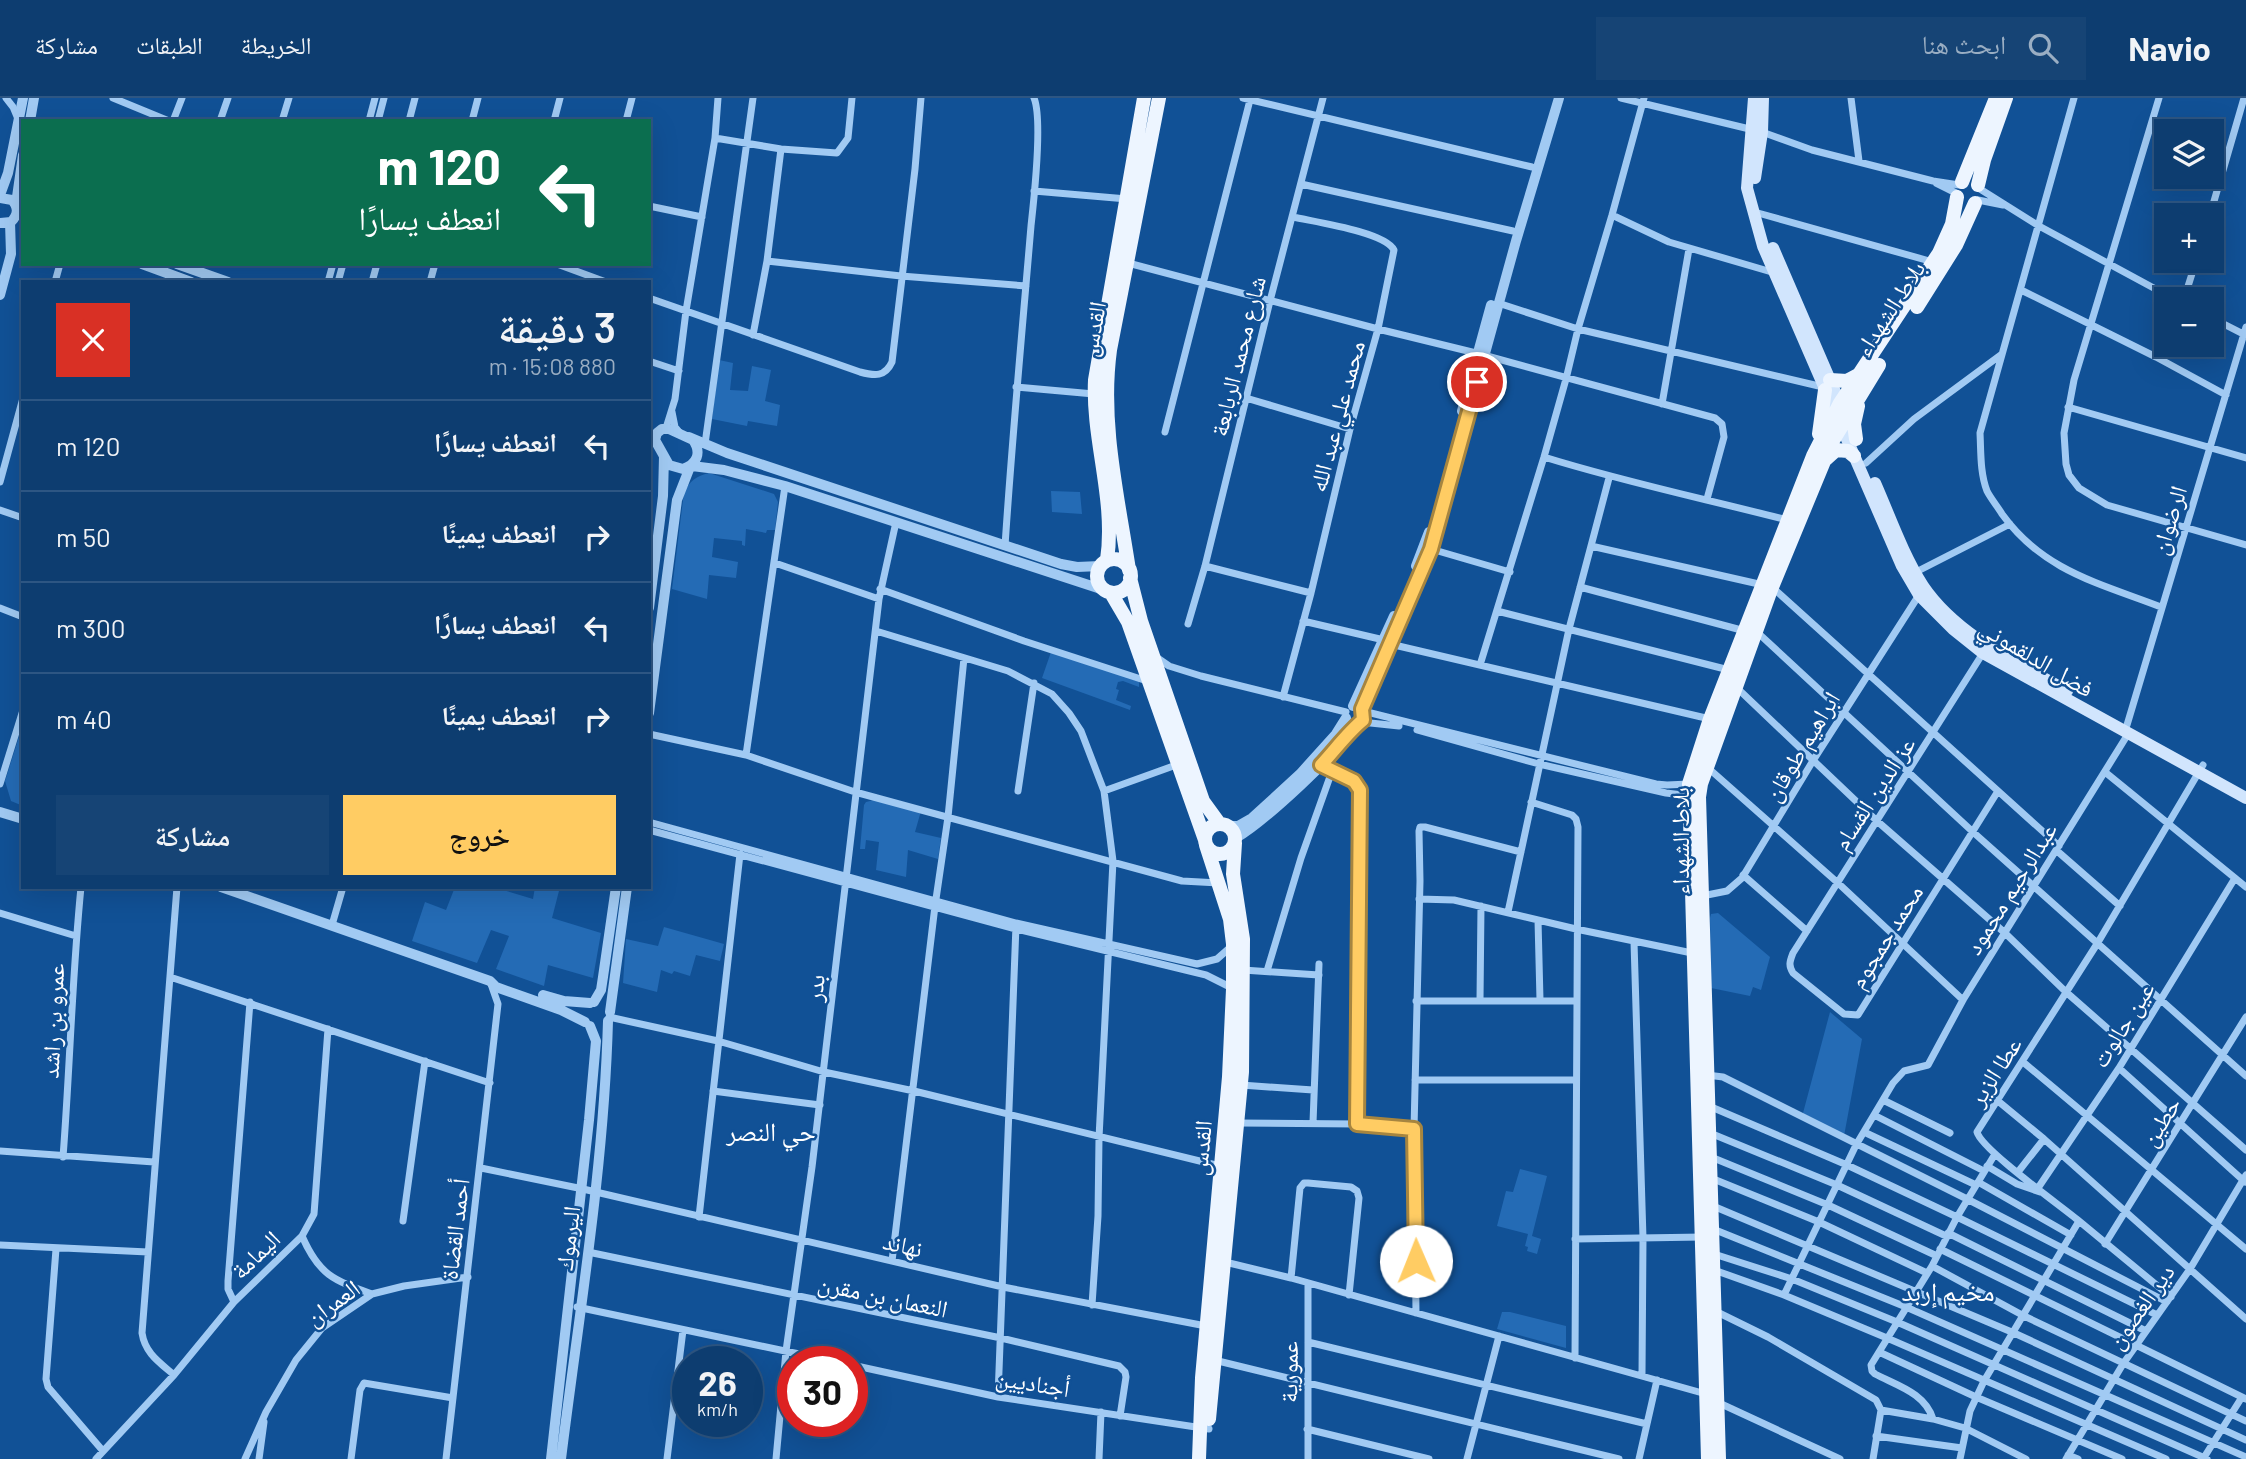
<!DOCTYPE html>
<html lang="ar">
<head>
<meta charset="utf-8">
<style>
	:root { --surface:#0d3d70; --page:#164475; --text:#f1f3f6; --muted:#9aaec3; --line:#2d5683; --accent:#ffcc63 }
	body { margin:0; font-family:Barlow,"Noto Naskh Arabic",sans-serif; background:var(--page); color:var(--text); direction:rtl; height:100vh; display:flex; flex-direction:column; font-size:26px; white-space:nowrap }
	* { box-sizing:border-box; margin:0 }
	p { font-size:23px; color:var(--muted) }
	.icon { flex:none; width:38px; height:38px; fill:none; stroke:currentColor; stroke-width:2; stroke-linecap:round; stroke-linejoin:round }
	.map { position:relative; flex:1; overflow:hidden; direction:ltr }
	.sheet { position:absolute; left:21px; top:182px; width:630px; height:609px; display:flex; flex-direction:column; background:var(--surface); border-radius:0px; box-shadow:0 7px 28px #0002,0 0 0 2px var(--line); direction:rtl }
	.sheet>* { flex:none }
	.hud { position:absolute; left:21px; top:21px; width:630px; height:147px; border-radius:0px; box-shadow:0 7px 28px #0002,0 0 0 2px var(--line); direction:rtl; background:#0b6e4f; color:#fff; overflow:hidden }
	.buttons { position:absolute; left:2154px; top:21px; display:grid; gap:14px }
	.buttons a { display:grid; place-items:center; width:70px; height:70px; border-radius:0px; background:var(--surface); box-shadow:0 7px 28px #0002,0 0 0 2px var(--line); font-size:35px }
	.speed { position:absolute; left:672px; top:1248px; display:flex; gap:14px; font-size:35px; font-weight:700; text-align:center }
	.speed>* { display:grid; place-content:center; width:91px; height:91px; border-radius:50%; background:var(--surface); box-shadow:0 7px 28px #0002,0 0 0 2px var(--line); line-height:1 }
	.speed small { font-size:18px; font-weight:400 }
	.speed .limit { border:10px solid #d22; background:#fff; color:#111 }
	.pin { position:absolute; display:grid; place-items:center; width:60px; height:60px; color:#fff; margin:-30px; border:4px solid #fff; border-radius:50%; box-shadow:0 2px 7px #0007 }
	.me { position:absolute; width:77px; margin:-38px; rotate:359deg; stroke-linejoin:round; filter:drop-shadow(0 0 5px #0008) }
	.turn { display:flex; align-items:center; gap:24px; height:147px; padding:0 35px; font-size:32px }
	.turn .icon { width:91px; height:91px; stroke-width:2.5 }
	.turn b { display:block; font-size:49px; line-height:60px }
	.round { display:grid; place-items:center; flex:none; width:74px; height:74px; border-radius:0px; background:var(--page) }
	.overview { display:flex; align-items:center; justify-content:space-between; height:119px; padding:0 35px }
	h1 { font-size:42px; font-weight:600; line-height:52px }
	.primary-button { display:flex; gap:14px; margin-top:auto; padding:14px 35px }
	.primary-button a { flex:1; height:80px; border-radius:0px; background:var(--accent); color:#111; font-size:28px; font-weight:600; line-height:80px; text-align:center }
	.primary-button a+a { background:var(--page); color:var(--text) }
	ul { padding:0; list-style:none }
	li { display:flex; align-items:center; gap:21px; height:91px; padding:0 35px; border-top:2px solid var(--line) }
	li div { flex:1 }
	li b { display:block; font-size:26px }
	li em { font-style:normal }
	header { display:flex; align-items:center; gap:42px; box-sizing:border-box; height:98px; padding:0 35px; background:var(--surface); border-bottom:2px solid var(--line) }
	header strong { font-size:33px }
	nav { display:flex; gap:38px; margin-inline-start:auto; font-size:24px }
	.search { width:490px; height:63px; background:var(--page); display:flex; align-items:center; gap:18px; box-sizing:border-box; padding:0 24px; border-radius:0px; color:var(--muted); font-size:26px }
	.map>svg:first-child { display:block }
	.green { fill:#246bb5 }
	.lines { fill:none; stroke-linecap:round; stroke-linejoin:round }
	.minor { stroke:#a1caf3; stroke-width:7 }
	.tertiary { stroke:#a1caf3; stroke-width:10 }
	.secondary { stroke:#d1e5fd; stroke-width:12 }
	.primary { stroke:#edf5ff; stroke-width:14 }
	.route-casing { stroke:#a68540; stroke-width:18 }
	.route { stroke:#ffcc63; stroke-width:12 }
	.labels { text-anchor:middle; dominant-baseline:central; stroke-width:5; stroke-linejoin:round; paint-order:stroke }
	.street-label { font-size:24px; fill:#fff; stroke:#115196 }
	.neighbourhood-label { font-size:26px; fill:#fff; stroke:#115196 }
</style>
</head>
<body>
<header>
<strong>Navio</strong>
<div class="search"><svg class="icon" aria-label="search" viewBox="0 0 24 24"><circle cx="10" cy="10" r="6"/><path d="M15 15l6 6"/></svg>ابحث هنا</div>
<nav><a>الخريطة</a><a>الطبقات</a><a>مشاركة</a></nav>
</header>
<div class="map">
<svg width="2246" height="1361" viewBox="0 0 2246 1361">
	<rect width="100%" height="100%" fill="#115196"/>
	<!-- green -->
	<path class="green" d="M719,262L733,265L730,292L748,293L752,268L771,272L765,303L780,307L777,328L748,323L747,328L712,321Z
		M709,375L774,396L778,404L775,432H767L766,435L746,431L745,448L742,447V443L714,440L712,459L738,464L736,480L709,477L707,501L672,491L684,394C690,383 696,378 709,375Z
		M1051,393L1080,394L1082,416L1052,414Z
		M1051,554L1139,583V589L1123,583L1118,584L1116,591L1119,592L1116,602L1131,608L1130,612L1042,580Z
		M23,626V708L11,703L5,683Z
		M874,702L921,713L915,734L941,740L938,761L908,752L906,779L876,772L879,744L866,742L865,751H860L864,707L866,704Z
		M455,789H493L533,801L535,789H560L552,820L601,835L593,880L548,867L544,888L496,871L509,838L491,832L477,865L412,843L425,804L446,812Z
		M1718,815L1770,859L1761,892L1753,889L1750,898L1711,890L1710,820L1711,816Z
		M664,829L724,846L720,863L696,857L690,878L674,873L672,876L661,872L657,894L623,885L626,841L658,848Z
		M1830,914L1862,941L1844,1038L1803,1015Z
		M1520,1071L1547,1078L1532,1138L1541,1141L1537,1156L1527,1153L1528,1149L1525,1148L1528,1136L1497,1128L1506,1093L1513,1094Z
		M1502,1214H1510L1566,1228V1250L1497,1231Z"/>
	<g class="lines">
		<!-- minor -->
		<path class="minor" d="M6,0L13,9L18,21
			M113,0L169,23
			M1243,0L1532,69
			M1621,0L1762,34L1812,52L1933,83L1959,87
			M1851,0L1859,63
			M2074,0L1980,335C1981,354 1980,375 1987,393C1991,401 1998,409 2002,416C2043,473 2099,485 2161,509
			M2159,0L2074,282L2064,335L2066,366L2069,377L2079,390L2107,407L2246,447
			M173,23L182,0
			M220,23L228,0
			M282,23L289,0
			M369,23L375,0
			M378,23L384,0
			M409,23L415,0
			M472,23L478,0
			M554,23L560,0
			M626,23L632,0
			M715,40L781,51L837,55L848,40L852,0
			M1936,85L1956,95
			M1301,86L1513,133
			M1980,91L2039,128L2174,201
			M1034,93L1127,101
			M1978,102L2003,107
			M649,108L702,119
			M1758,115L1933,164
			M1612,117L1669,144L1775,175
			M2210,117L2244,0
			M767,163L901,178L1026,188
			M1128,165L1378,231L1476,255L1715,320L1722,326L1724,339L1707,401
			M557,166L606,184
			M55,184L60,166
			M328,184L333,166
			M338,184L343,166
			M372,184L377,166
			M430,184L435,166
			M2021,192L2156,259L2226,297
			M649,200L860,274C875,278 885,279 892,264L915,71L921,0
			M2184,201L2196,163
			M1498,205L1578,231L1823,289
			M2212,220L2245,237
			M753,237L767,163L781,51
			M649,263L679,273
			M1016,289L1094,296
			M1246,300L1350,331
			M1662,306L1689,151
			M2068,309L2246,360
			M672,314L675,329L680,335
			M666,330L675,301L686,213L715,40L718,0
			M1165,334L1250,2
			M705,346L753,0
			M1544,359C1624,384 1706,401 1787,422
			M1866,365L1914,321L2002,256
			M0,384L23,300
			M0,412L23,420
			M1005,448C1012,341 1022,235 1031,128C1034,101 1043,22 1034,0
			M1591,448L1772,489L2059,748
			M1431,451L1510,474
			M775,465L879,501
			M1205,468L1311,495
			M1916,474L2010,426
			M1580,489L1745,533
			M880,491L1024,543L1147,583
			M0,510L23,519
			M1497,513L1729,572
			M1303,523L1384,542
			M1188,526L1205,468L1270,203L1323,0
			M876,533L1008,573L1052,596L1069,615L1081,633L1104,693L1113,763L1099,1040L1098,1118L1092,1207
			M1757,534L1973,734L2246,978
			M1390,546L1710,621
			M1983,555L1793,855C1790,863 1788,867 1793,875L1844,916L1858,917L1998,693
			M1156,559L1169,568L1201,578L1346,614
			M1480,567L1544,359L1566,281L1578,231L1612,117L1644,0
			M1736,589L1877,723L2005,835L2066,894L2246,1052
			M1283,599L1311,495L1350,331L1378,231L1394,152C1385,134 1315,124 1293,119
			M1363,613L1656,686L1667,687L1689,686
			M1361,624L1399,628
			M2127,627L2246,229
			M1417,632L1539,666L1666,695L1691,698
			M649,636L746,657L855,694L1182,783L1219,785
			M746,657L785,388
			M1321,667L1354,683L1360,692L1357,1026
			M1707,669L1838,785L1963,902
			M2105,674L2246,789
			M0,686L23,612
			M1018,693L1034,585
			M1104,693L1179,666
			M1531,704L1572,717L1576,721L1578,729L1575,1260
			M649,724L1016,825L1197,866L1217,861L1233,847
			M649,732L1016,831L1206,877L1232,890
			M2056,752L2120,808
			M1743,777L1807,833
			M1702,798L1727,793L1742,780L1814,661L1919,497
			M936,801L948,719L964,560
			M1419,801L1454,802L1576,831L1692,855
			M1508,814L1569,531L1609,380
			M0,815L76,838
			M1538,822L1540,902
			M332,827L343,789
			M1634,844L1643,1140L1642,1277
			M1243,872L1319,877
			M1267,873L1301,760L1332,673
			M170,879L490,985
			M1480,902L1481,808
			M1416,903H1576
			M609,919L718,943L824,974L914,993L1220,1068
			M2023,964L2246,1151
			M2119,970L2245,1084
			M1707,977L1723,979L1967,1101L2167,1204
			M1415,982H1575
			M1241,987L1313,992
			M713,993L820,1007
			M1883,1002L1950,1035
			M1998,1003L2044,1041L2246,1221
			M1709,1008L1847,1067L1957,1119L2157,1217
			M1874,1017L1984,1073
			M1238,1025L1357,1026L1414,1031
			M1313,1025L1319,866
			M1864,1034L1976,1087
			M1710,1035L1837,1087L1946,1138
			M0,1053L154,1064
			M63,1059C70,969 72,879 81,789
			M1711,1059L1828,1107L1937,1158
			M1987,1068L2017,1086L2040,1094
			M481,1070L583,1091L1003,1189L1206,1228
			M2018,1074L2044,1041
			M1711,1080L1819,1124L1927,1175
			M1978,1084L2071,1137
			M2038,1090L2119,970L2235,780
			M1713,1108L2014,1235L2246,1342
			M699,1119L740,756
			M403,1123L425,963
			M2079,1123L2171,1199
			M1713,1131L1906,1209L2246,1359
			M1948,1135L2146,1233
			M302,1138C319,1177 333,1182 372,1196
			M1575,1141L1703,1139
			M2105,1146L2246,919
			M0,1147L148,1154
			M56,1151L46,1281L48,1289L103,1353
			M1940,1151L2246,1301
			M588,1154L1001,1240L1119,1268L1125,1274L1126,1279L1120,1318
			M1714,1156L1792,1181L1897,1224L2207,1361
			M892,1163L935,808
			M1225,1164L1291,1180L1706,1296
			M1932,1168L2024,1218L2246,1323
			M1714,1172L1784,1197L1887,1240L2166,1361
			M1291,1180L1300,1090L1304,1085H1308L1351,1089L1357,1093L1359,1100L1349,1197
			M1784,1197L1856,1047L1893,985L1904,973L1928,967L1963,902L2128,636
			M234,1204L228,1191V1183L250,904
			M577,1209L837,1264
			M1713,1212L1768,1239L1876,1302L1881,1312L1873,1361
			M1416,1215L1414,1031L1420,783L1419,733L1420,729H1425L1521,754
			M1308,1244L1647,1326
			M1879,1254L1976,1299L2122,1361
			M1214,1262L1619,1361
			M852,1267L998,1299L1209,1331
			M174,1277C159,1264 145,1255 142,1235L177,789
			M998,1299L1016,827
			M1717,1304L1840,1361
			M1881,1312L1933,1321L1965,1330L2026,1361
			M1933,1321C1925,1295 1898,1288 1875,1276L1872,1273L1871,1267L1932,1168L1957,1119L1995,1056
			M1307,1331L1429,1361
			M1876,1338L1962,1350
			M2068,1357L2078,1361
			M96,1361L174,1277L234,1204L302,1138L314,1116L328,931
			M245,1361L266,1314L296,1262L322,1230L372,1196L404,1188L468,1179
			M259,1361L264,1324
			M351,1361L360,1292L364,1285L453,1300
			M446,1361L498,906L491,886
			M667,1361L683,1232
			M776,1361L786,1253L812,1069L879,501L896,424
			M1099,1361L1101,1314
			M1308,1361V1187
			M1467,1361L1499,1238
			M1639,1361L1657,1282
			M1960,1361L1970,1313L1984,1283L2079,1123C2061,1108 1981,1051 1977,1034L2097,846L2203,667
			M2066,1361L2123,1266L2190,1171L2246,1077
			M2203,1361L2242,1299"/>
		<!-- tertiary -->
		<path class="tertiary" d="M30,23L34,0
			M0,97L8,75L23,0
			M0,100L12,102C19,110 18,117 11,124L0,125
			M16,106L23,57
			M142,166L191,184
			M177,166L228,184
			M0,197L11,156L10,124
			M1462,313L1491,207
			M662,331H669L693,342C702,355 697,366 683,371L669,367L655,342L657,335Z
			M689,339L727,355L1061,466L1077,469L1100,468
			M692,368L724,372L785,388L1107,493
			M1416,468L1429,434
			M649,510L663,398L664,358
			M1353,608L1394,518
			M1362,611L1431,451L1516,143L1559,0
			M649,615L677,402L690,369
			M0,714L23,721
			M1229,728H1238L1252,720L1300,676L1336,636L1346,620
			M1236,740C1262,725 1342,653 1355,626
			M221,789L490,883L496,889L561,912L585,924
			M543,897L564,903L590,905
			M594,904L601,892L603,879L616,789
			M610,914L627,789
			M551,1361L589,1022L596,943L590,928
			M561,1361C579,1216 604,1070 608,923"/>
		<!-- secondary -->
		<path class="secondary" d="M1754,0L1747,90L1763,148L1902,468L1919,497L1953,531L1983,555L2246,700
			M1755,80L1762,34L1763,0
			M1773,150L1842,310
			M1875,385C1890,419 1903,457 1923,488C1956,537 2017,565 2067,593"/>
		<!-- primary -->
		<path class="primary" d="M1962,84L1996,0
			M1978,87L1984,62L2006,0
			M1917,209L1956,147L1975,105
			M1830,282L1847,283L1860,276
			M1819,336L1825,292
			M1856,341L1854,326L1858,308
			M1826,361L1836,352L1848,353L1854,358
			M1097 478a17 17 0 1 1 34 0a17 17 0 1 1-34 0Z
			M1107,462C1116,402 1092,342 1095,282L1144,0
			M1129,472C1118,399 1100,325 1110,252L1159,0
			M1130,480L1141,523L1203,703L1219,725
			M1111,495L1128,524L1205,742
			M1205 741a15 15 0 1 1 30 0a15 15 0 1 1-30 0Z
			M1209,1321L1242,974L1243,841L1233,776L1235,745
			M1199,1361L1202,1280L1229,979L1233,891V846L1230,821L1206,747
			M1708,1361L1689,686L1710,621L1813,358L1840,305L1939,155L1952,126L1957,99
			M1719,1361L1699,699L1701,686L1772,489L1832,344L1879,267"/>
	</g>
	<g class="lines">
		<!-- route casing -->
		<g class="route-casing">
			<path id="route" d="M1416,1163L1414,1031L1357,1026L1360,692L1354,683L1321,667C1335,652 1348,634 1363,622L1362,611L1431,451L1477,284"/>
		</g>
		<!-- route -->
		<use href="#route" class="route"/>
	</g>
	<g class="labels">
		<!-- street labels -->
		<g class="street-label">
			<text transform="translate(1889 210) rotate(-57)">بلاط الشهداء</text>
			<text transform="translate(1092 231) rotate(-80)">القدس</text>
			<text transform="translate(1237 258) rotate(-76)">شارع محمد الربابعة</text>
			<text transform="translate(1336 318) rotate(-75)">محمد علي عبد الله</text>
			<text transform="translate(2168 422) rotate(-73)">الرضوان</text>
			<text transform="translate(2037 559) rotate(31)">فضل الدلقموني</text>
			<text transform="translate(1801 648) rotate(-59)">ابراهيم طوقان</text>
			<text transform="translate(1873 695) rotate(-57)">عز الدين القسام</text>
			<text transform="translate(1679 743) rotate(-90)">بلاط الشهداء</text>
			<text transform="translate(2010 790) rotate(-58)">عبدالرحيم محمود</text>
			<text transform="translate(1885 838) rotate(-58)">محمد جمجوم</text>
			<text transform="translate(814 890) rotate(-84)">بدر</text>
			<text transform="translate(52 923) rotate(-87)">عمرو بن راشد</text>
			<text transform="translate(2122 926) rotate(-58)">عين جالوت</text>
			<text transform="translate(1994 973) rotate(-57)">عطا الزير</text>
			<text transform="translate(2160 1023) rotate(-58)">حطين</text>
			<text transform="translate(1200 1050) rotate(-85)">القدس</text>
			<text transform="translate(454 1131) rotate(-83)">أحمد القضاة</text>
			<text transform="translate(567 1140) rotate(-83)">اليرموك</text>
			<text transform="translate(903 1146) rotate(13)">نهاند</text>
			<text transform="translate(255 1156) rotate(-44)">اليمامة</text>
			<text transform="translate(883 1197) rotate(12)">النعمان بن مقرن</text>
			<text transform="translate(332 1204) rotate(-36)">العمران</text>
			<text transform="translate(2140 1208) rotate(-55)">دير الغصون</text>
			<text transform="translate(1288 1274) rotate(-89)">عمورية</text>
			<text transform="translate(1033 1284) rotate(9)">أجناديين</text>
		</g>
		<!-- neighbourhood labels -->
		<g class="neighbourhood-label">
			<text x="771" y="1032">حي النصر</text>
			<text x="1948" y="1192">مخيم إربد</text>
		</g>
	</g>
</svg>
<div class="buttons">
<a><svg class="icon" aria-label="layers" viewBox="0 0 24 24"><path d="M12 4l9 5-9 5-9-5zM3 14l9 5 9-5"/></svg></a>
<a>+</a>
<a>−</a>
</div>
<div class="speed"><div>26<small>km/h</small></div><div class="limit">30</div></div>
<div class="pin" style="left:1477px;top:284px;background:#d93025"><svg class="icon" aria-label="arrive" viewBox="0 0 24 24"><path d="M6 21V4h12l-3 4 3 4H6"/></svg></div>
<svg class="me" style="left:1416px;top:1163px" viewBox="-20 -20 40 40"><circle r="19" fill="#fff"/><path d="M0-13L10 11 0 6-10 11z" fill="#ffcc63"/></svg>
<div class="hud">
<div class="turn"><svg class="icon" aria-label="left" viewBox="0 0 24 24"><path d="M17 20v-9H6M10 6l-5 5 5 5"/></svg><div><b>120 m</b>انعطف يسارًا</div></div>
</div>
<section class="sheet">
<div class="overview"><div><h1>3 دقيقة</h1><p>880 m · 15:08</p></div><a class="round" style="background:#d93025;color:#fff"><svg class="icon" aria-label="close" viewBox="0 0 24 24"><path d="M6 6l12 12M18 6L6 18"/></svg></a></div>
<ul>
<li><svg class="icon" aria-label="left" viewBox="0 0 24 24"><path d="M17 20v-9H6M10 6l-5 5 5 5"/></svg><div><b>انعطف يسارًا</b></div><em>120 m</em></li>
<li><svg class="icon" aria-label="right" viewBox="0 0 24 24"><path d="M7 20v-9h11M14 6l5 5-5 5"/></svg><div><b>انعطف يمينًا</b></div><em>50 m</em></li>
<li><svg class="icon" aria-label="left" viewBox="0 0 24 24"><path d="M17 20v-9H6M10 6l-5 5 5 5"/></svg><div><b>انعطف يسارًا</b></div><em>300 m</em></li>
<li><svg class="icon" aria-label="right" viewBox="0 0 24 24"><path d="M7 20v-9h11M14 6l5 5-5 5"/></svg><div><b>انعطف يمينًا</b></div><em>40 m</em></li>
</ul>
<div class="primary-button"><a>خروج</a><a>مشاركة</a></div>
</section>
</div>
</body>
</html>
